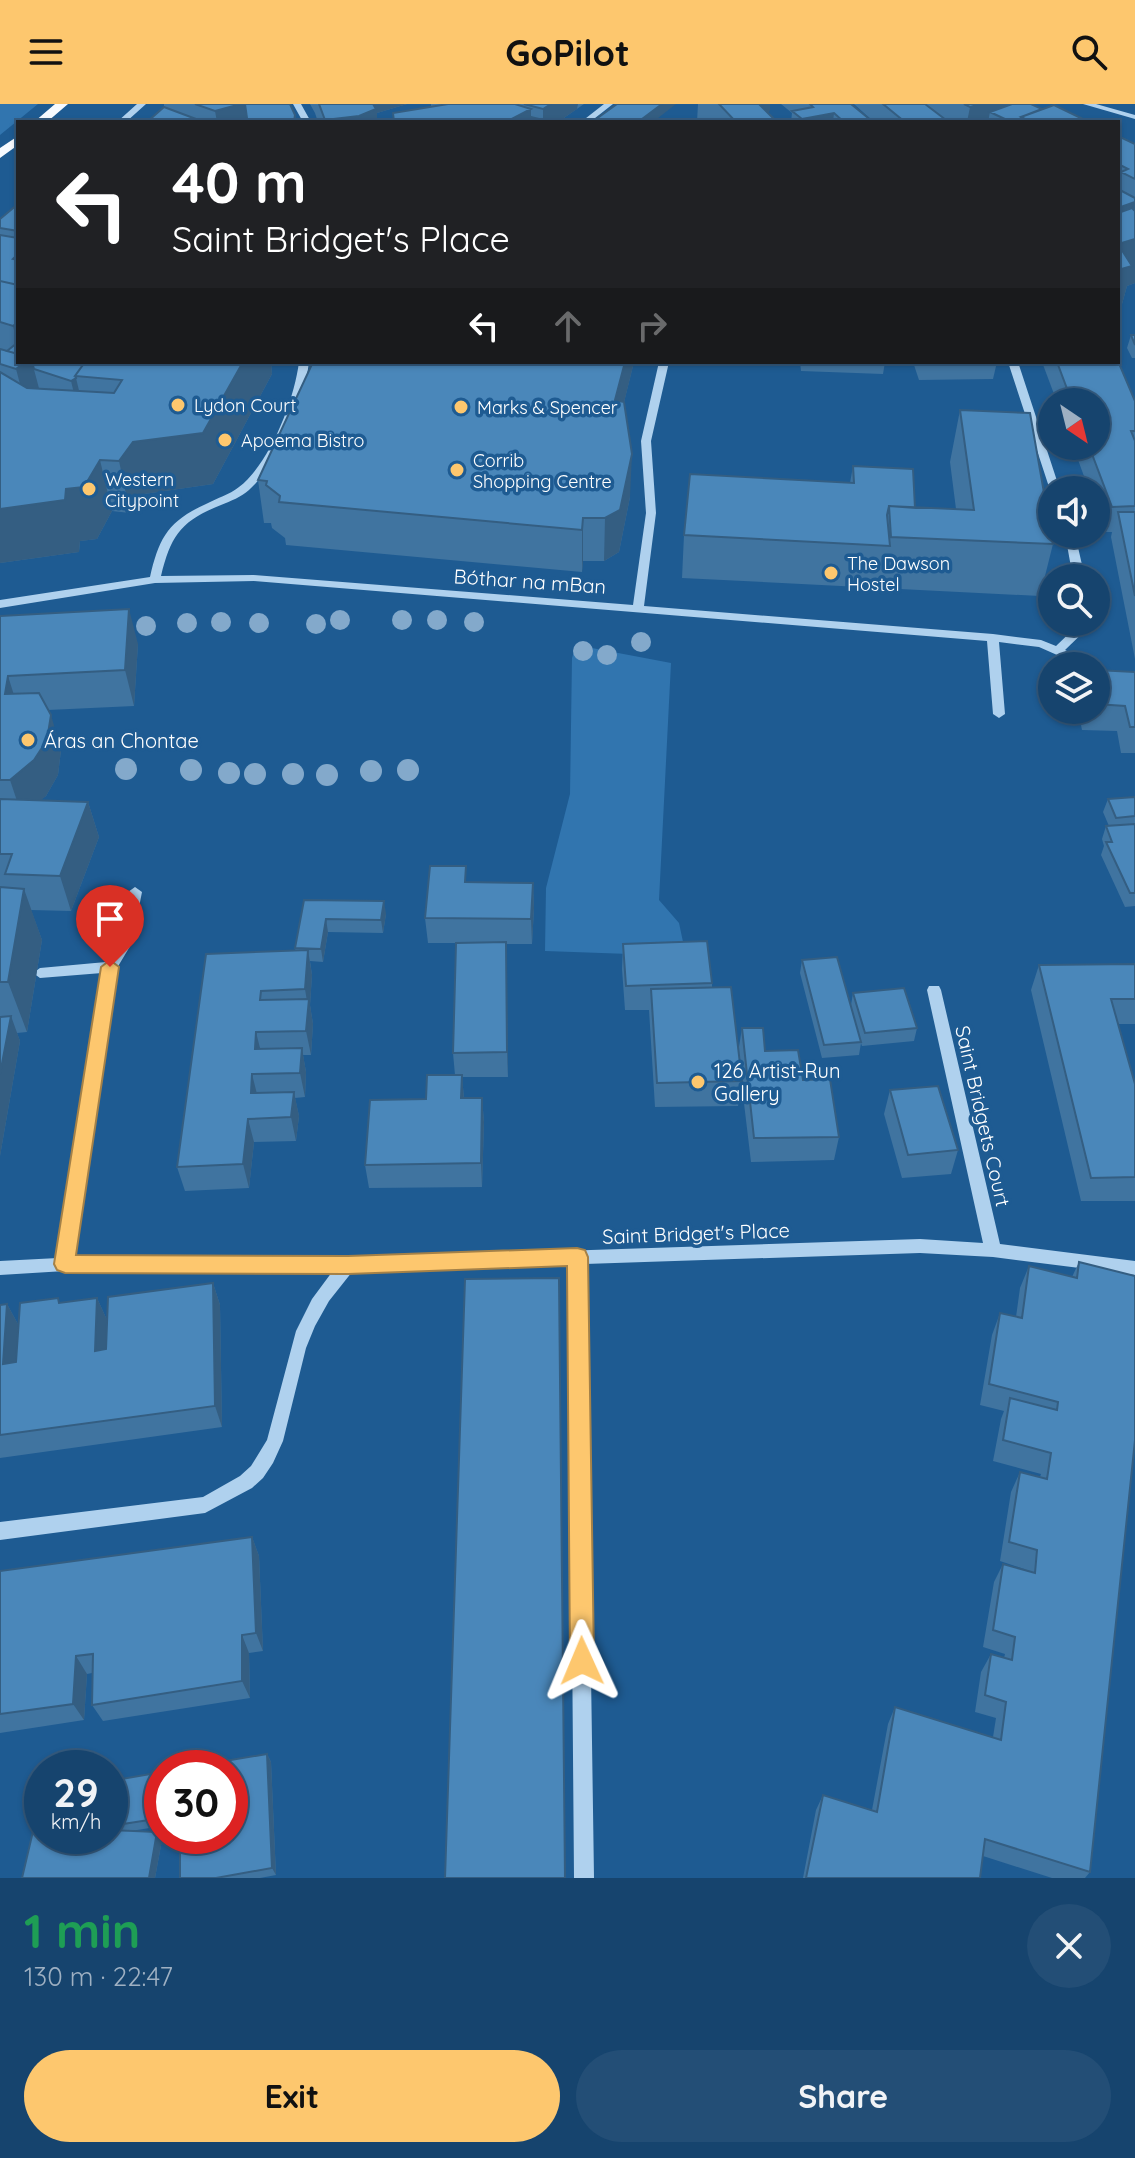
<!DOCTYPE html>
<html lang="en">
<head>
<meta charset="utf-8">
<style>
	:root { --surface:#16446e; --page:#234e76; --text:#f1f3f6; --muted:#9eb0c2; --line:#355c81; --accent:#fdc76e }
	body { margin:0; font-family:Quicksand,sans-serif; background:var(--page); color:var(--text); height:100vh; display:flex; flex-direction:column; font-size:30px; white-space:nowrap }
	* { box-sizing:border-box; margin:0 }
	p { font-size:26px; color:var(--muted) }
	.icon { flex:none; width:44px; height:44px; fill:none; stroke:currentColor; stroke-width:2; stroke-linecap:round; stroke-linejoin:round }
	.map { position:relative; height:1774px; overflow:hidden }
	.drawer { display:flex; flex-direction:column; background:var(--surface); flex:1 }
	.drawer>* { flex:none }
	.hud { position:absolute; left:16px; top:16px; width:1104px; height:244px; border-radius:0px; box-shadow:0 2px 6px #0004,0 0 0 2px var(--line); background:#202124; color:#fff; overflow:hidden }
	.needle { width:52px; rotate:145deg }
	.tools { position:absolute; left:1038px; top:284px; display:grid; gap:16px }
	.tools a { display:grid; place-items:center; width:72px; height:72px; border-radius:50%; background:var(--surface); box-shadow:0 2px 6px #0004,0 0 0 2px var(--line); font-size:40px }
	.speed { position:absolute; left:24px; top:1646px; display:flex; gap:16px; font-size:40px; font-weight:700; text-align:center }
	.speed>* { display:grid; place-content:center; width:104px; height:104px; border-radius:50%; background:var(--surface); box-shadow:0 2px 6px #0004,0 0 0 2px var(--line); line-height:1 }
	.speed small { font-size:20px; font-weight:400 }
	.speed .limit { border:12px solid #d22; background:#fff; color:#111 }
	.pin { position:absolute; display:grid; place-items:center; width:68px; height:68px; color:#fff; margin:-82px -34px; border-radius:50% 50% 50% 0; rotate:-45deg; box-shadow:0 0 8px #0007 }
	.pin .icon { rotate:45deg }
	.me { position:absolute; width:88px; margin:-44px; rotate:359deg; stroke-linejoin:round; filter:drop-shadow(0 0 6px #0008) }
	.turn { display:flex; align-items:center; gap:28px; height:168px; padding:0 24px; font-size:36px }
	.turn .icon { width:104px; height:104px; stroke-width:2.5 }
	.turn b { display:block; font-size:56px; line-height:68px }
	.lanes { display:flex; align-items:center; height:76px; padding:0 24px; background:#0003; justify-content:center; gap:40px; direction:ltr }
	.lanes .off { opacity:.35 }
	.round { display:grid; place-items:center; flex:none; width:84px; height:84px; border-radius:42px; background:var(--page) }
	.head { display:flex; align-items:center; justify-content:space-between; height:136px; padding:0 24px }
	h1 { font-size:48px; font-weight:700; line-height:60px; color:#1e9e55 }
	.button { display:flex; gap:16px; margin-top:auto; padding:16px 24px }
	.button a { flex:1; height:92px; border-radius:48px; background:var(--accent); color:#111; font-size:32px; font-weight:700; line-height:92px; text-align:center }
	.button a+a { background:var(--page); color:var(--text) }
	header { display:flex; justify-content:space-between; align-items:center; height:104px; padding:0 24px; background:var(--accent); color:#111; font-size:36px; font-weight:700 }
	.map>svg:first-child { display:block }
	.green { fill:#3175af }
	.lines { fill:none; stroke-linecap:round; stroke-linejoin:round }
	.minor { fill:#afd1ee; fill-rule:evenodd }
	.major { fill:#f6faff; fill-rule:evenodd }
	.tree { fill:#83a9cb }
	.wall { fill:#4074a0 }
	.shaded-wall { fill:#345e82 }
	.building { fill:#4a87ba; stroke:#345e82; stroke-width:2 }
	.route { fill:#fdc76e; stroke:#a48148; stroke-width:2 }
	.poi-dot { fill:#fdc76e; stroke:#1e5b92; stroke-width:3 }
	.labels { text-anchor:middle; dominant-baseline:central; stroke-width:7; stroke-linejoin:round; paint-order:stroke }
	.far-poi-label { font-size:18px; fill:#fff; stroke:#1e5b92; text-anchor:start }
	.street-label { font-size:20px; fill:#fff; stroke:#1e5b92 }
	.poi-label { font-size:20px; fill:#fff; stroke:#1e5b92; text-anchor:start }
</style>
</head>
<body>
<header><svg class="icon" aria-label="menu" viewBox="0 0 24 24"><path d="M4 6h16M4 12h16M4 18h16"/></svg>GoPilot<svg class="icon" aria-label="search" viewBox="0 0 24 24"><circle cx="10" cy="10" r="6"/><path d="M15 15l6 6"/></svg></header>
<div class="map">
<svg width="1135" height="1774" viewBox="0 0 1135 1774">
	<rect width="100%" height="100%" fill="#1e5b92"/>
	<!-- green -->
	<path class="green" d="M0,0H38L0,31Z
		M576,541L671,559L659,796L679,819L686,852L545,847L546,784L570,690L572,554Z"/>
	<g class="lines">
		<!-- minor -->
		<path class="minor" d="M137,0H146L126,18H117Z
			M293,0H301L311,18H303Z
			M604,0H613L590,18H581Z
			M1083,0H1096L1135,11V15Z
			M299,258H309C304,299 280,358 249,386C241,393 231,397 221,401C181,417 171,431 161,472L254,471L633,501L646,409L641,337L659,258H669L651,337L656,409L644,502L993,530L1041,536L1056,542L1081,518H1094L1065,546L1098,562L1096,565V562H1082L1039,543L999,538L1005,610L999,614L993,610L987,537L254,477L155,479L0,504V496L150,473C159,434 168,417 206,400C217,394 229,391 239,383C270,359 294,297 299,258Z
			M1008,258H1018L1060,386H1052V388L1050,386Z
			M1065,430H1075L1085,474H1073Z
			M135,783L142,788L132,839L117,864L74,1153L348,1154L920,1135L983,1139L927,886L929,882H939L941,886L1000,1140L1135,1157V1171L993,1153L920,1149L585,1160L594,1774H574L569,1161L352,1168L329,1197L315,1222L306,1244L283,1337L273,1359L263,1374L252,1384L205,1409L0,1436V1418L203,1393L240,1372L251,1362L267,1336L296,1227L312,1195L332,1168L65,1167L0,1171V1157L58,1154L102,869L40,874L33,869L40,864L106,858L118,838L128,788Z"/>
		<!-- major -->
		<path class="major" d="M55,0H68L47,18H34Z
			M18,32V41L0,54V44Z"/>
	</g>
	<!-- trees -->
	<g class="tree">
		<circle cx="340" cy="516" r="10"/>
		<circle cx="402" cy="516" r="10"/>
		<circle cx="437" cy="516" r="10"/>
		<circle cx="221" cy="518" r="10"/>
		<circle cx="474" cy="518" r="10"/>
		<circle cx="187" cy="519" r="10"/>
		<circle cx="259" cy="519" r="10"/>
		<circle cx="316" cy="520" r="10"/>
		<circle cx="146" cy="522" r="10"/>
		<circle cx="641" cy="538" r="10"/>
		<circle cx="583" cy="547" r="10"/>
		<circle cx="607" cy="551" r="10"/>
		<circle cx="126" cy="665" r="11"/>
		<circle cx="191" cy="666" r="11"/>
		<circle cx="408" cy="666" r="11"/>
		<circle cx="371" cy="667" r="11"/>
		<circle cx="229" cy="669" r="11"/>
		<circle cx="255" cy="670" r="11"/>
		<circle cx="293" cy="670" r="11"/>
		<circle cx="327" cy="671" r="11"/>
	</g>
	<!-- wall -->
	<path class="wall" d="M164,0H290L295,11L296,18H147L164,4Z
		M310,0H407L377,9V18H318L315,9Z
		M431,0H584L558,18H393V9L431,3Z
		M698,0H770L768,9L777,18H697Z
		M781,0H851L873,18H791L792,9Z
		M854,0H1031L1042,5L1089,18H874Z
		M1118,32L1135,40V179L1127,182L1119,211L1118,212Z
		M18,100V258H271L272,270L213,380L144,390L130,409L112,407L97,435L80,437L79,448L0,459V115Z
		M1131,231H1135V254H1132L1127,244Z
		M309,258H634L624,298L630,393L619,448L604,457H583L582,468L286,441L285,434L272,424L271,419H264L258,376L310,266Z
		M800,258H885L883,270L801,267Z
		M913,258H997L993,275L919,276Z
		M1042,258H1118L1135,297V555L1111,433L1112,428H1104L1096,405V386H1089L1073,342H1096V298H1057Z
		M960,306L1053,440L1040,492L682,474L684,431L850,379L853,362L915,404L956,405L950,358Z
		M0,512L138,540L134,602L48,606L61,646L58,671L46,692L40,696L88,698L99,733L71,807L31,806L42,836L27,928L17,929L20,937L0,1052Z
		M1096,566L1135,568V649H1121L1117,627L1082,626L1078,606H1096Z
		M1135,693V802L1125,803L1101,751L1104,742L1102,735L1106,722H1109L1103,708L1108,695Z
		M467,778L533,779L534,804L532,840H506L508,973H462L464,994H482L484,1018L482,1083L369,1084L365,1061L426,995L455,971L453,949L460,839H428L425,814Z
		M304,796L386,810L383,829L328,828L323,858L310,857L312,871L310,901L313,920L311,951H303L306,968L305,993L295,994L299,1012L296,1037L254,1038L249,1084L185,1087L177,1063L206,850L295,847Z
		M623,840L712,879V884L742,977L738,1002L655,1003L649,906H625L622,865Z
		M802,856L851,901L853,889L917,924L914,937L862,942L861,939L859,951L822,954L800,869Z
		M1135,860V920H1118L1135,980V1097H1081L1031,886L1039,861Z
		M742,924L765,947L839,1033L834,1056L751,1058L738,949Z
		M890,986L958,1046L951,1070L902,1074L884,1010Z
		M1079,1158L1090,1768L1085,1774H1052L983,1752L980,1774H803L816,1706L823,1691L872,1706L888,1620L895,1603L993,1633L996,1614L975,1608L981,1568L991,1550L1004,1554L1005,1550L983,1543L994,1478L1003,1460L1027,1466L1000,1457L1011,1388L1020,1368L1040,1373L1041,1370L993,1357L1001,1315L1004,1307L980,1301L992,1231L1000,1209L1016,1213L1020,1184L1029,1162L1072,1173Z
		M213,1179L220,1201L222,1323L0,1354V1201L7,1200L19,1222L61,1199L97,1194L107,1216Z
		M252,1433L259,1452L263,1547L249,1549L250,1594L103,1617L92,1601V1569L87,1570L84,1616L0,1629V1467Z
		M267,1650L271,1658L276,1771L260,1774H180Z
		M162,1668V1722L131,1727L162,1736L155,1774H22L110,1732V1677Z"/>
	<!-- shaded-wall -->
	<path class="shaded-wall" d="M241,0H245L248,18H217L215,7Z
		M363,0H407L377,9V18H325V16Z
		M551,0H578L577,5L558,18H543V5Z
		M662,0H676L653,18H638Z
		M738,0H770V6L764,18Z
		M981,0H1023L1007,16L990,8L988,18H967L970,3Z
		M531,5V18H506Z
		M834,9L833,18H801L802,15Z
		M1135,98V115L1118,126V104Z
		M1135,135V179L1127,182L1119,211L1118,212V140Z
		M18,218V242L13,222Z
		M22,258H32L40,288L25,299L16,265Z
		M243,258H271L272,270L213,380L144,390L130,409L119,357L133,338Z
		M625,258H634L614,339L615,296Z
		M76,274L82,299L77,302L71,277Z
		M632,350L630,393L619,448L604,457L605,414Z
		M100,356L112,407L97,435L80,437L79,448L0,459V405L66,385Z
		M583,414V457L582,468V426Z
		M129,505L138,540L134,602L125,566Z
		M8,572L19,607L5,590Z
		M51,611L61,646L58,671L46,692L22,712L10,676Z
		M88,698L99,733L71,807L60,772Z
		M533,779L534,804L532,840L531,815Z
		M24,785L42,836L27,928L8,878Z
		M384,797L386,810L383,829L381,816Z
		M326,815L328,828L323,858L321,845Z
		M506,838L507,863L508,973L507,948Z
		M308,846L312,871L310,901L313,920L311,951L306,927L308,904L305,885Z
		M11,912L20,937L0,1052V970Z
		M256,928L262,952L255,945Z
		M302,944L306,968L305,993L300,969Z
		M252,970L258,994L251,989Z
		M462,971L464,995L461,994Z
		M294,988L299,1012L296,1037L291,1013Z
		M482,994L484,1018L482,1083L481,1059Z
		M248,1015L254,1038L249,1084L243,1060Z
		M213,1179L220,1201L222,1323L215,1302Z
		M97,1194L107,1216L105,1269L95,1247Z
		M7,1200L19,1222L15,1281L3,1260Z
		M252,1433L259,1452L263,1547L256,1529Z
		M242,1531L249,1549L250,1594L242,1577Z
		M76,1552L87,1570L84,1616L73,1600Z
		M267,1650L271,1658L276,1771L272,1764Z
		M157,1728L162,1736L155,1774H149Z"/>
	<!-- building -->
	<path class="building" d="M195,0H241L215,7Z
		M245,0H290L295,11L294,18H235L247,14Z
		M319,0H373L376,5L359,12L325,16Z
		M448,0H515L531,5L506,18H394L393,9Z
		M524,0H551L543,5Z
		M617,0H662L638,18H592Z
		M719,0H759L777,18H736Z
		M810,0H851L873,18H844L834,9L802,15L792,7L813,3Z
		M883,0H925L946,16L952,15L956,18H905Z
		M964,0H981L970,3Z
		M1012,0H1031L1042,5L1021,13L1020,18H1002L1007,16L990,8Z
		M1054,1L1089,18H1031L1021,13Z
		M164,3L204,18H147Z
		M531,13L543,16L541,18H531Z
		M1118,32L1135,40V75L1121,68L1128,65L1118,60Z
		M1118,85L1135,94V98L1118,104Z
		M18,100V127L0,124V115Z
		M1132,104L1135,107V135L1118,140L1132,162L1118,166V109Z
		M0,131L18,134V150L13,155L18,156V181L0,177Z
		M0,177L18,181V218L13,222L0,218Z
		M1131,231H1135V241Z
		M17,239L18,250L7,247Z
		M0,245L18,250V258H25L16,265L0,260Z
		M1118,257L1135,297V327H1131L1135,337V402L1112,403L1089,342H1096V298H1072L1057,258H1118Z
		M32,258H85L75,272L76,274L71,277L34,265Z
		M85,258H243L203,329L133,338L119,357L100,356L84,383L66,385L65,396L0,405V268L27,284L114,289L122,276L75,272Z
		M313,258H625L615,296L624,298L632,350L620,406L605,414H583L582,426L279,398L280,392L266,381L267,377L258,376Z
		M960,306L1030,309L1053,440L891,433L889,402L974,406Z
		M853,362L913,365L915,404L889,402L887,411L890,442L684,431L690,370L854,379Z
		M1118,408H1135V492Z
		M129,505L125,566L8,572L5,590L39,589L51,611L47,636L34,656L10,676H0V512Z
		M1096,566L1135,568V623H1130L1125,602L1096,600Z
		M1135,693V712L1116,714L1108,695Z
		M0,695L88,698L60,772L5,770L12,750H0Z
		M1135,720V789H1130L1106,738H1112L1106,722Z
		M430,762H466L465,778L533,779L531,815L425,814Z
		M0,783L24,785L8,878H0Z
		M304,796L384,797L381,816L326,815L321,845L295,844Z
		M707,837L712,879L626,882L623,840Z
		M506,838L507,948L453,949L456,839Z
		M308,846L305,885L261,887L260,896L309,895L306,927L256,928L255,945L302,944L300,969L252,970L251,989L294,988L291,1013L248,1015L243,1060L177,1063L206,850Z
		M837,853L861,938L824,941L802,856Z
		M1135,860V895H1111L1135,980V1073L1091,1074L1039,861Z
		M731,883L742,977L657,979L651,885Z
		M904,884L917,924L865,929L853,889Z
		M11,912L0,970V913Z
		M742,924H763L765,947L798,946L803,976L830,975L839,1033L754,1034Z
		M427,971H462L461,994H482L481,1059L365,1061L370,996L426,995Z
		M938,982L958,1046L908,1051L890,986Z
		M1079,1158L1135,1172V1336L1090,1768L985,1735L980,1774H806L823,1691L877,1708L895,1603L1001,1636L1006,1598L985,1591L991,1550L1012,1556L1015,1533L993,1526L1003,1460L1035,1469L1037,1446L1009,1438L1020,1368L1047,1375L1051,1349L1003,1336L1010,1294L1057,1306L1058,1298L989,1280L1000,1209L1022,1214L1029,1162L1077,1174Z
		M559,1174L565,1774H445L465,1175Z
		M213,1179L215,1302L0,1331V1201L7,1200L3,1260L16,1258L20,1199L58,1194L59,1199L97,1194L95,1247L106,1245L108,1193Z
		M252,1433L256,1529L242,1531V1577L92,1601L93,1550L76,1552L73,1600L0,1610V1467Z
		M267,1650L272,1764L216,1774H180V1732H230V1664H183Z
		M162,1668V1714L110,1722V1677Z
		M34,1723L42,1724V1732H110V1726L157,1728L149,1774H22Z"/>
	<!-- route -->
	<path class="route" d="M110,856L119,863L76,1151L348,1152L577,1144L585,1146L588,1153L594,1557L591,1565L582,1569L573,1565L570,1557L567,1162L348,1170L65,1169L57,1166L54,1160L101,863Z"/>
	<!-- markers -->
	<g class="poi-dot">
		<circle cx="178" cy="301" r="8"/>
		<circle cx="461" cy="303" r="8"/>
		<circle cx="225" cy="336" r="8"/>
		<circle cx="457" cy="366" r="8"/>
		<circle cx="89" cy="385" r="8"/>
		<circle cx="831" cy="469" r="8"/>
		<circle cx="28" cy="636" r="8"/>
		<circle cx="698" cy="978" r="8"/>
	</g>
	<g class="labels">
		<!-- far-poi labels -->
		<g class="far-poi-label">
			<text x="194" y="301">Lydon Court</text>
			<text x="477" y="303">Marks &amp; Spencer</text>
			<text x="241" y="336">Apoema Bistro</text>
			<text x="473" y="356">Corrib<tspan x="473" dy="21">Shopping Centre</tspan></text>
			<text x="105" y="375">Western<tspan x="105" dy="21">Citypoint</tspan></text>
			<text x="847" y="459">The Dawson<tspan x="847" dy="21">Hostel</tspan></text>
		</g>
		<!-- street labels -->
		<g class="street-label">
			<text transform="translate(530 477) rotate(4)">Bóthar na mBan</text>
			<text transform="translate(983 1012) rotate(77)">Saint Bridgets Court</text>
			<text transform="translate(696 1129) rotate(-2)">Saint Bridget's Place</text>
		</g>
		<!-- poi labels -->
		<g class="poi-label">
			<text x="44" y="636">Áras an Chontae</text>
			<text x="714" y="966">126 Artist-Run<tspan x="714" dy="23">Gallery</tspan></text>
		</g>
	</g>
</svg>
<div class="tools">
<a><svg class="needle" viewBox="-14 -14 28 28"><path d="M0-13l5 13h-10z" fill="#e53935"/><path d="M0 13l5-13h-10z" fill="#9eb0c2"/></svg></a>
<a><svg class="icon" aria-label="sound" viewBox="0 0 24 24"><path d="M4 9h4l5-4v14l-5-4H4zM17 9q2 3 0 6"/></svg></a>
<a><svg class="icon" aria-label="search" viewBox="0 0 24 24"><circle cx="10" cy="10" r="6"/><path d="M15 15l6 6"/></svg></a>
<a><svg class="icon" aria-label="layers" viewBox="0 0 24 24"><path d="M12 4l9 5-9 5-9-5zM3 14l9 5 9-5"/></svg></a>
</div>
<div class="speed"><div>29<small>km/h</small></div><div class="limit">30</div></div>
<div class="pin" style="left:110px;top:863px;background:#d93025"><svg class="icon" aria-label="arrive" viewBox="0 0 24 24"><path d="M6 21V4h12l-3 4 3 4H6"/></svg></div>
<svg class="me" style="left:582px;top:1557px" viewBox="-20 -20 40 40"><path d="M0-17L14 15 0 8-14 15z" fill="#fdc76e" stroke="#fff" stroke-width="4"/></svg>
<div class="hud">
<div class="turn"><svg class="icon" aria-label="left" viewBox="0 0 24 24"><path d="M17 20v-9H6M10 6l-5 5 5 5"/></svg><div><b>40 m</b>Saint Bridget's Place</div></div>
<div class="lanes"><svg class="icon" aria-label="left" viewBox="0 0 24 24"><path d="M17 20v-9H6M10 6l-5 5 5 5"/></svg><svg class="icon off" aria-label="ahead" viewBox="0 0 24 24"><path d="M12 20V5M6 11l6-6 6 6"/></svg><svg class="icon off" aria-label="right" viewBox="0 0 24 24"><path d="M7 20v-9h11M14 6l5 5-5 5"/></svg></div>
</div>
</div>
<section class="drawer">
<div class="head"><div><h1>1 min</h1><p>130 m · 22:47</p></div><a class="round"><svg class="icon" aria-label="close" viewBox="0 0 24 24"><path d="M6 6l12 12M18 6L6 18"/></svg></a></div>
<div class="button"><a>Exit</a><a>Share</a></div>
</section>
</body>
</html>
